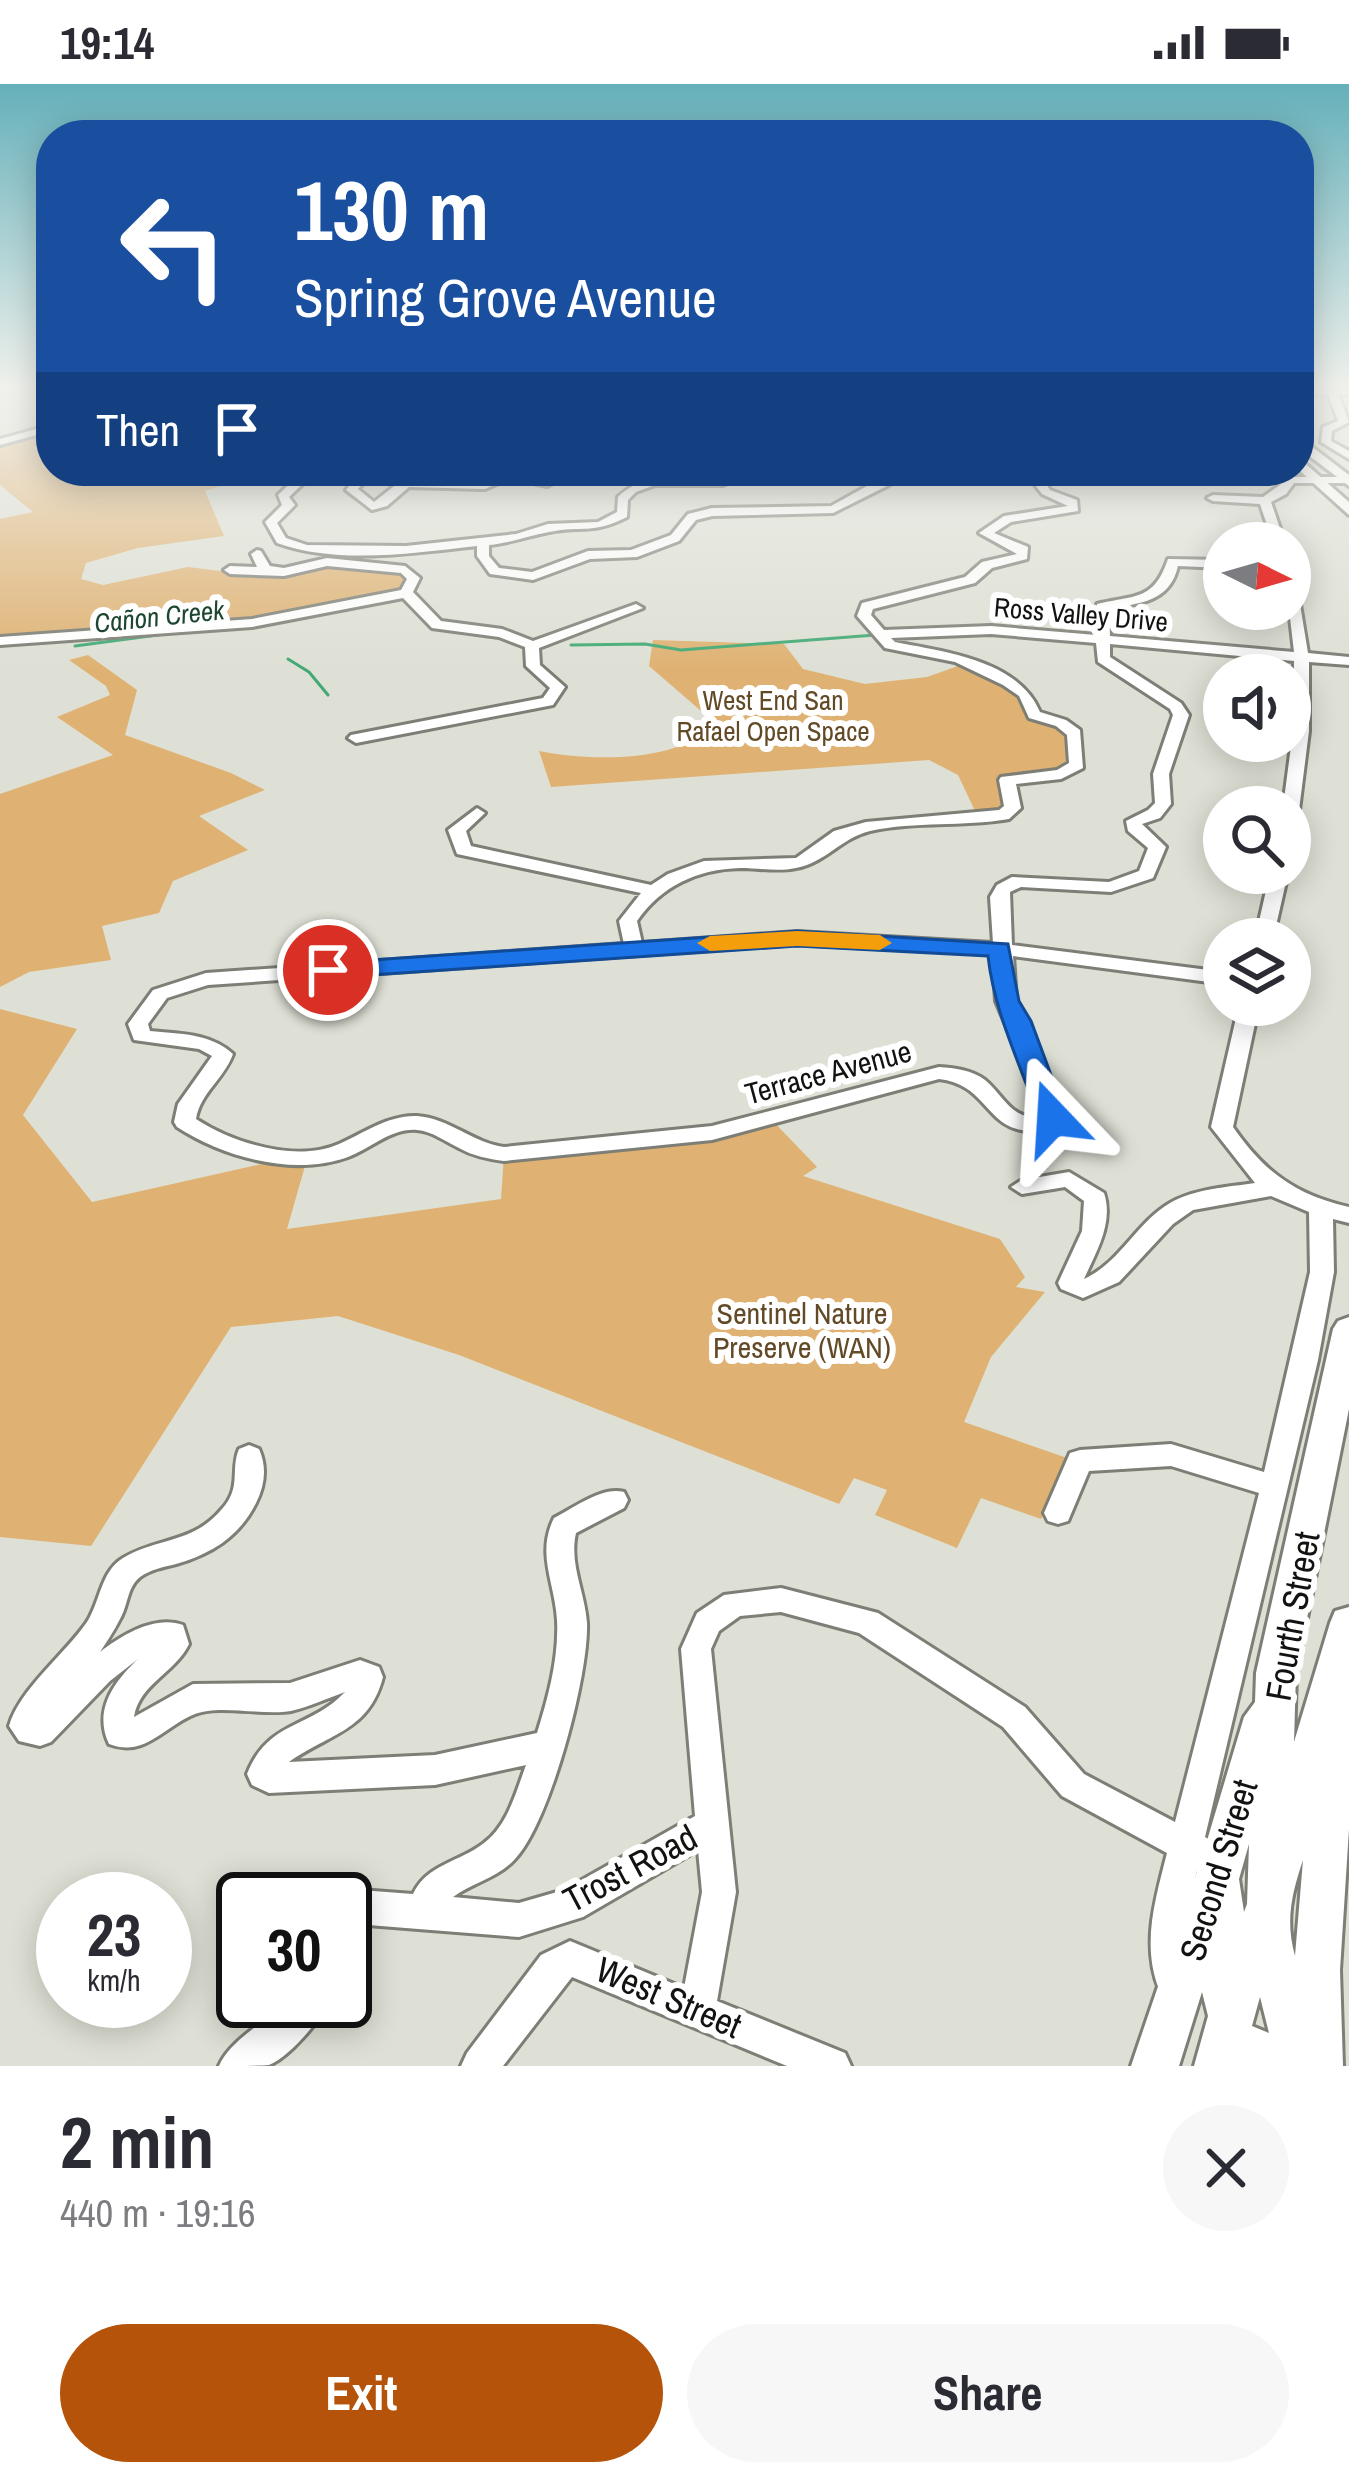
<!DOCTYPE html>
<html lang="en">
<head>
<meta charset="utf-8">
<style>
	:root { --surface:#fff; --page:#f7f7f7; --text:#2b2b33; --muted:#7c7c81; --accent:#b45309 }
	body { margin:0; font-family:"Archivo Narrow",sans-serif; background:var(--page); color:var(--text); height:100vh; display:flex; flex-direction:column; font-size:45px; white-space:nowrap }
	* { box-sizing:border-box; margin:0 }
	p { font-size:39px; color:var(--muted) }
	.icon { flex:none; width:66px; height:66px; fill:none; stroke:currentColor; stroke-width:2; stroke-linecap:round; stroke-linejoin:round }
	.map { position:relative; height:1982px; overflow:hidden }
	.sheet { display:flex; flex-direction:column; background:var(--surface); flex:1 }
	.sheet>* { flex:none }
	.top-card { position:absolute; left:36px; top:36px; width:1278px; height:366px; border-radius:48px; box-shadow:0 6px 30px #0003; background:#1a4fa0; color:#fff; overflow:hidden }
	.needle { width:78px; rotate:95deg }
	.controls { position:absolute; left:1203px; top:438px; display:grid; gap:24px }
	.controls a { display:grid; place-items:center; width:108px; height:108px; border-radius:50%; background:var(--surface); box-shadow:0 6px 30px #0003; font-size:60px }
	.speed { position:absolute; left:36px; top:1788px; display:flex; gap:24px; font-size:60px; font-weight:700; text-align:center }
	.speed>* { display:grid; place-content:center; width:156px; height:156px; border-radius:50%; background:var(--surface); box-shadow:0 6px 30px #0003; line-height:1 }
	.speed small { font-size:30px; font-weight:400 }
	.speed .limit { border:6px solid #111; border-radius:18px; background:#fff; color:#111 }
	.pin { position:absolute; display:grid; place-items:center; width:102px; height:102px; color:#fff; margin:-51px; border:6px solid #fff; border-radius:50%; box-shadow:0 3px 12px #0007 }
	.me { position:absolute; width:132px; margin:-66px; rotate:340deg; stroke-linejoin:round; filter:drop-shadow(0 0 9px #0008) }
	.turn { display:flex; align-items:center; gap:42px; height:252px; padding:0 60px; font-size:54px }
	.turn .icon { width:156px; height:156px; stroke-width:2.5 }
	.turn b { display:block; font-size:84px; line-height:102px }
	.then { display:flex; align-items:center; height:114px; padding:0 60px; background:#0003; gap:24px; font-size:45px }
	.round { display:grid; place-items:center; flex:none; width:126px; height:126px; border-radius:63px; background:var(--page) }
	.headline { display:flex; align-items:center; justify-content:space-between; height:204px; padding:0 60px }
	h1 { font-size:72px; font-weight:700; line-height:90px }
	.button { display:flex; gap:24px; margin-top:auto; padding:24px 60px }
	.button a { flex:1; height:138px; border-radius:72px; background:var(--accent); color:#fff; font-size:48px; font-weight:700; line-height:138px; text-align:center }
	.button a+a { background:var(--page); color:var(--text) }
	.status { display:flex; justify-content:space-between; align-items:center; height:84px; padding:0 60px; background:var(--surface); direction:ltr }
	.status svg { height:33px; fill:currentColor }
	.map>svg:first-child { display:block }
	.green { fill:#dfb273 }
	.lines { fill:none; stroke-linecap:round; stroke-linejoin:round }
	.stream { stroke:#42a974; stroke-width:3 }
	.minor-casing { stroke:#7d7e75; stroke-width:6 }
	.major-casing { stroke:#7d7e75; stroke-width:6 }
	.minor { fill:#fff; fill-rule:evenodd }
	.major { fill:#fff; fill-rule:evenodd }
	.route { fill:#1a73e8; stroke:#114b97; stroke-width:3 }
	.slow { fill:#f59e0b }
	.labels { text-anchor:middle; dominant-baseline:central; stroke-width:12; stroke-linejoin:round; paint-order:stroke }
	.far-street-label { font-size:27px; fill:#121310; stroke:#fff }
	.far-water-label { font-size:27px; font-style:italic; fill:#1c4630; stroke:#fff }
	.far-park-label { font-size:27px; fill:#634a26; stroke:#fff }
	.street-label { font-size:30px; fill:#121310; stroke:#fff }
	.park-label { font-size:30px; fill:#634a26; stroke:#fff }
	.near-street-label { font-size:36px; fill:#121310; stroke:#fff }
</style>
</head>
<body>
<div class="status"><b>19:14</b><svg viewBox="0 0 49 12"><path d="M0 12V9h3v3zM5 12V6h3v6zM10 12V3h3v9zM15 12V0h3v12zM26 1h20v11H26zM47 4h2v5h-2z"/></svg></div>
<div class="map">
<svg width="1349" height="1982" viewBox="0 0 1349 1982">
	<rect width="100%" height="100%" fill="#dee0d5"/>
	<!-- green -->
	<path class="green" d="M51,347V387H267L205,407L224,452L138,464L86,479L81,495L103,501L188,483L267,493L327,481L401,489L407,497L397,507L260,534L0,551V435L33,428L0,401V361Z
		M653,556L784,560L803,585L865,600L927,593L969,578L1025,610L1029,627L1070,643V687L1012,693L1011,729H976L958,691L929,676L551,703L539,667C586,677 681,680 715,639L649,582Z
		M88,571L137,606L125,651L231,689L265,706L199,732L248,766L173,797L159,829L102,842L111,876L29,888L0,903V710L113,671L57,633L110,611L106,602L69,576Z
		M0,925L77,945L23,1031L92,1118L289,1074L307,1075L287,1145L501,1115L504,1070L770,1034L817,1083L803,1092L1000,1155L1025,1193L1016,1203L1045,1208L991,1273L964,1338L1067,1374L1041,1435L981,1414L957,1464L875,1431L887,1406L854,1394L839,1420L459,1271L338,1232L231,1243L91,1462L0,1453Z"/>
	<g class="lines">
		<!-- stream -->
		<path class="stream" d="M224,545L248,544
			M571,561L645,560L681,566L875,551
			M75,562L195,546
			M288,575L309,588L328,611"/>
		<!-- minor casing -->
		<g class="minor-casing">
			<path id="minor" d="M1299,307H1349V310H1338L1349,338L1332,347L1331,357L1349,367V375L1321,358L1323,343L1338,337L1328,310H1299Z
				M51,341V347L0,361V355Z
				M303,387H316L289,413L295,421L277,439L286,454L307,461L406,462L516,450L548,440L598,438L617,428L618,413C647,385 684,397 721,395L724,393L723,387H735L734,396L723,401H655L636,408L628,416L627,433C591,451 583,441 549,448C528,452 510,459 489,461V472L499,484L532,488L588,467L631,466L671,451L688,430L712,424L831,422L894,387H907L889,401L833,429L712,432L696,436L679,457L637,473L590,475L533,496L490,490L477,472V462C413,469 338,481 277,459L265,438L282,421L278,411Z
				M348,387H360L365,397L358,405L374,418L403,395L402,387H412L415,396L483,398L511,387L553,399L547,402L510,394L485,405L409,403L387,422L372,426L346,406L353,397Z
				M1041,387H1053L1044,397L1050,406L1077,416L1078,427L1011,438L994,449L1028,463L1027,475L992,484L975,499L873,525L871,531L884,546L991,542L1096,551L1097,520C1135,511 1154,517 1168,475L1224,476V484L1178,482C1170,518 1140,519 1109,525L1110,552L1294,568L1289,525L1290,498L1297,502L1308,569L1349,573V581L1309,578V647L1298,734L1290,739V723H1283L1293,647L1294,577L1110,560V573L1181,619L1189,631L1169,690L1171,720L1160,734L1142,740L1166,763L1153,794L1111,808L1021,803L1010,808L1012,861L1224,888V900L1013,872L1016,917L1064,1027L1053,1045C983,1059 995,1001 939,995L712,1056L504,1077C488,1075 473,1072 459,1064C446,1058 432,1047 417,1046C391,1044 370,1065 348,1073C294,1093 223,1073 177,1043L174,1038L178,1020L212,972L199,965L134,956L128,940L153,906L206,889L624,860L619,837L641,809L457,770L448,746L477,724L485,729L466,747L471,762L651,801L668,790L704,777L796,774L834,747L866,738L999,726L1004,722L999,696L1001,693L1057,686L1069,679L1067,651L1056,642L1029,634L1019,612L1003,601L955,578L885,564L857,532L862,519L965,493L982,478L1017,470L979,449L1004,432L1068,422L1042,410L1032,397ZM991,550L1096,559L1098,578L1170,625L1173,631L1153,690L1155,719L1148,726L1126,737L1128,747L1148,764L1139,787L1109,798L1012,793L997,801L990,813L993,859L797,848L642,859L637,837C661,802 698,785 740,784C759,784 778,788 796,784C825,779 841,754 870,747C916,737 963,743 1009,735L1021,724L1016,700L1061,695L1083,684L1080,646L1066,636L1040,628C1018,576 945,568 895,558L891,554ZM797,860L993,870L996,917L1042,1027L1038,1033C1011,1035 1004,1012 985,996C972,986 955,984 939,983L712,1042L504,1063C473,1059 449,1034 417,1032C388,1031 364,1049 339,1060C296,1079 233,1059 196,1035C200,1009 224,995 233,970C210,949 180,950 150,947L148,940L167,914L208,901Z
				M1291,393H1349V399H1294L1286,410L1271,418L1285,459H1273L1260,420L1213,417L1207,414L1213,411L1263,413Z
				M257,466L261,467L270,482L284,484L327,474L405,482L420,494L413,508L441,537L502,545L533,557L636,520L643,524L539,564L540,581L565,603L553,621L356,659L348,654L351,651L543,614L550,604L526,582L525,563L499,553L432,544L403,514L252,543L0,561V553L252,535L401,506L407,495L401,489L327,482L284,492L230,490L224,486L230,482L257,483L251,470Z
				M1270,789H1288L1273,855H1255Z
				M1239,921H1259L1233,1043C1264,1088 1296,1111 1349,1123V1139L1333,1135L1334,1188L1318,1276L1205,1753L1217,1760L1236,1789L1231,1801L1219,1805L1207,1801L1197,1787L1184,1839L1190,1892L1185,1905L1172,1910L1159,1905C1141,1860 1156,1813 1167,1769L1062,1712L1003,1643L859,1549L781,1528L740,1532L719,1547L711,1565L736,1808L717,1917L845,1969L851,1982H787L572,1893L503,1982H461L467,1969L541,1871L570,1857L684,1904L702,1808L698,1766L583,1833L519,1853L368,1841L357,1857L345,1862L348,1811L360,1806L413,1810C427,1780 460,1778 484,1759C508,1741 516,1708 526,1681L435,1701L269,1709L252,1701L247,1690C268,1636 310,1645 345,1608C328,1614 309,1623 291,1627C263,1632 220,1620 195,1630C164,1642 145,1674 109,1660C93,1626 114,1598 138,1575L110,1597L51,1658L40,1662L19,1657L9,1642C19,1606 65,1570 87,1538C100,1518 101,1487 123,1474C158,1453 193,1460 222,1425C242,1403 230,1386 239,1365L249,1361L259,1365C267,1383 265,1401 256,1419C239,1453 211,1470 176,1480C163,1483 150,1486 140,1493C127,1503 128,1522 120,1535C114,1547 107,1557 100,1568C122,1551 155,1531 183,1541L189,1560C176,1588 139,1600 134,1633L193,1600L290,1599L360,1576L379,1583L383,1593C369,1647 330,1649 289,1678L435,1671L537,1649C548,1614 559,1574 557,1536C555,1499 536,1470 554,1434C574,1424 602,1402 624,1408L628,1416L624,1424L576,1449C569,1481 585,1508 587,1539C589,1591 550,1738 515,1775C499,1793 472,1799 453,1813L519,1819L564,1806L695,1732L681,1565L697,1529L724,1511L781,1504L878,1529L1025,1623L1084,1690L1175,1738L1259,1409L1171,1382L1089,1387L1068,1437L1058,1440L1048,1437L1044,1429L1070,1369L1080,1366L1171,1360L1264,1388L1310,1188L1309,1128L1271,1112L1193,1126L1173,1140L1119,1198L1083,1214L1061,1205L1058,1199L1082,1147L1084,1117L1065,1103L1022,1110L1011,1103L1022,1096L1069,1088L1104,1109C1114,1139 1096,1168 1084,1195C1121,1178 1136,1139 1170,1119C1194,1105 1228,1103 1255,1099L1211,1043Z
				M286,1917H329C321,1936 288,1974 269,1981C256,1982 233,1982 219,1982C230,1956 266,1938 286,1917Z"/>
		</g>
		<!-- major casing -->
		<g class="major-casing">
			<path id="major" d="M1299,353L1349,391V402L1299,364Z
				M1299,374L1349,418V431L1299,386Z
				M1349,1233V1325L1296,1589L1294,1658L1330,1539L1335,1527L1349,1523V1745L1340,1886L1343,1982H1194L1208,1932L1202,1908L1179,1982H1131L1203,1770L1244,1633L1255,1618L1256,1589L1333,1245L1338,1237ZM1249,1760L1247,1820L1244,1828L1239,1795ZM1303,1776L1295,1872C1285,1836 1292,1809 1303,1776ZM1260,1913L1269,1949L1252,1942Z"/>
		</g>
		<!-- minor -->
		<use href="#minor" class="minor"/>
		<!-- major -->
		<use href="#major" class="major"/>
	</g>
	<!-- sky -->
	<linearGradient id="sky" x2="0" y2="1"><stop stop-color="#65b0ba"/><stop offset="0.52" stop-color="#f0f1ec"/><stop offset="1" stop-color="#f0f1ec" stop-opacity="0"/></linearGradient>
	<rect width="1349" height="585" fill="url(#sky)"/>
	<!-- route -->
	<path class="route" d="M797,847L1008,860L1019,917L1031,937L1067,1034L1063,1040H1043L1039,1034C1020,980 994,928 988,872L797,862L328,894L316,886L328,879Z"/>
	<!-- slow -->
	<path class="slow" d="M797,847L880,851L892,859L880,866L797,862L710,867L697,859L710,852Z"/>
	<g class="labels">
		<!-- far-street labels -->
		<g class="far-street-label">
			<text transform="translate(1081 530) rotate(5)">Ross Valley Drive</text>
		</g>
		<!-- far-water labels -->
		<g class="far-water-label">
			<text transform="translate(159 532) rotate(-6)">Cañon Creek</text>
		</g>
		<!-- far-park labels -->
		<g class="far-park-label">
			<text x="773" y="616">West End San<tspan x="773" dy="31">Rafael Open Space</tspan></text>
		</g>
		<!-- street labels -->
		<g class="street-label">
			<text transform="translate(828 988) rotate(-15)">Terrace Avenue</text>
		</g>
		<!-- park labels -->
		<g class="park-label">
			<text x="802" y="1229">Sentinel Nature<tspan x="802" dy="34">Preserve (WAN)</tspan></text>
		</g>
		<!-- near-street labels -->
		<g class="near-street-label">
			<text transform="translate(1292 1532) rotate(-80)">Fourth Street</text>
			<text transform="translate(630 1784) rotate(-28)">Trost Road</text>
			<text transform="translate(1218 1786) rotate(-73)">Second Street</text>
			<text transform="translate(669 1913) rotate(23)">West Street</text>
		</g>
	</g>
</svg>
<div class="controls">
<a><svg class="needle" viewBox="-14 -14 28 28"><path d="M0-13l5 13h-10z" fill="#e53935"/><path d="M0 13l5-13h-10z" fill="#7c7c81"/></svg></a>
<a><svg class="icon" aria-label="sound" viewBox="0 0 24 24"><path d="M4 9h4l5-4v14l-5-4H4zM17 9q2 3 0 6"/></svg></a>
<a><svg class="icon" aria-label="search" viewBox="0 0 24 24"><circle cx="10" cy="10" r="6"/><path d="M15 15l6 6"/></svg></a>
<a><svg class="icon" aria-label="layers" viewBox="0 0 24 24"><path d="M12 4l9 5-9 5-9-5zM3 14l9 5 9-5"/></svg></a>
</div>
<div class="speed"><div>23<small>km/h</small></div><div class="limit">30</div></div>
<div class="pin" style="left:328px;top:886px;background:#d93025"><svg class="icon" aria-label="arrive" viewBox="0 0 24 24"><path d="M6 21V4h12l-3 4 3 4H6"/></svg></div>
<svg class="me" style="left:1053px;top:1034px" viewBox="-20 -20 40 40"><path d="M0-17L14 15 0 8-14 15z" fill="#1a73e8" stroke="#fff" stroke-width="4"/></svg>
<div class="top-card">
<div class="turn"><svg class="icon" aria-label="left" viewBox="0 0 24 24"><path d="M17 20v-9H6M10 6l-5 5 5 5"/></svg><div><b>130 m</b>Spring Grove Avenue</div></div>
<div class="then">Then<svg class="icon" aria-label="arrive" viewBox="0 0 24 24"><path d="M6 21V4h12l-3 4 3 4H6"/></svg></div>
</div>
</div>
<section class="sheet">
<div class="headline"><div><h1>2 min</h1><p>440 m · 19:16</p></div><a class="round"><svg class="icon" aria-label="close" viewBox="0 0 24 24"><path d="M6 6l12 12M18 6L6 18"/></svg></a></div>
<div class="button"><a>Exit</a><a>Share</a></div>
</section>
</body>
</html>
